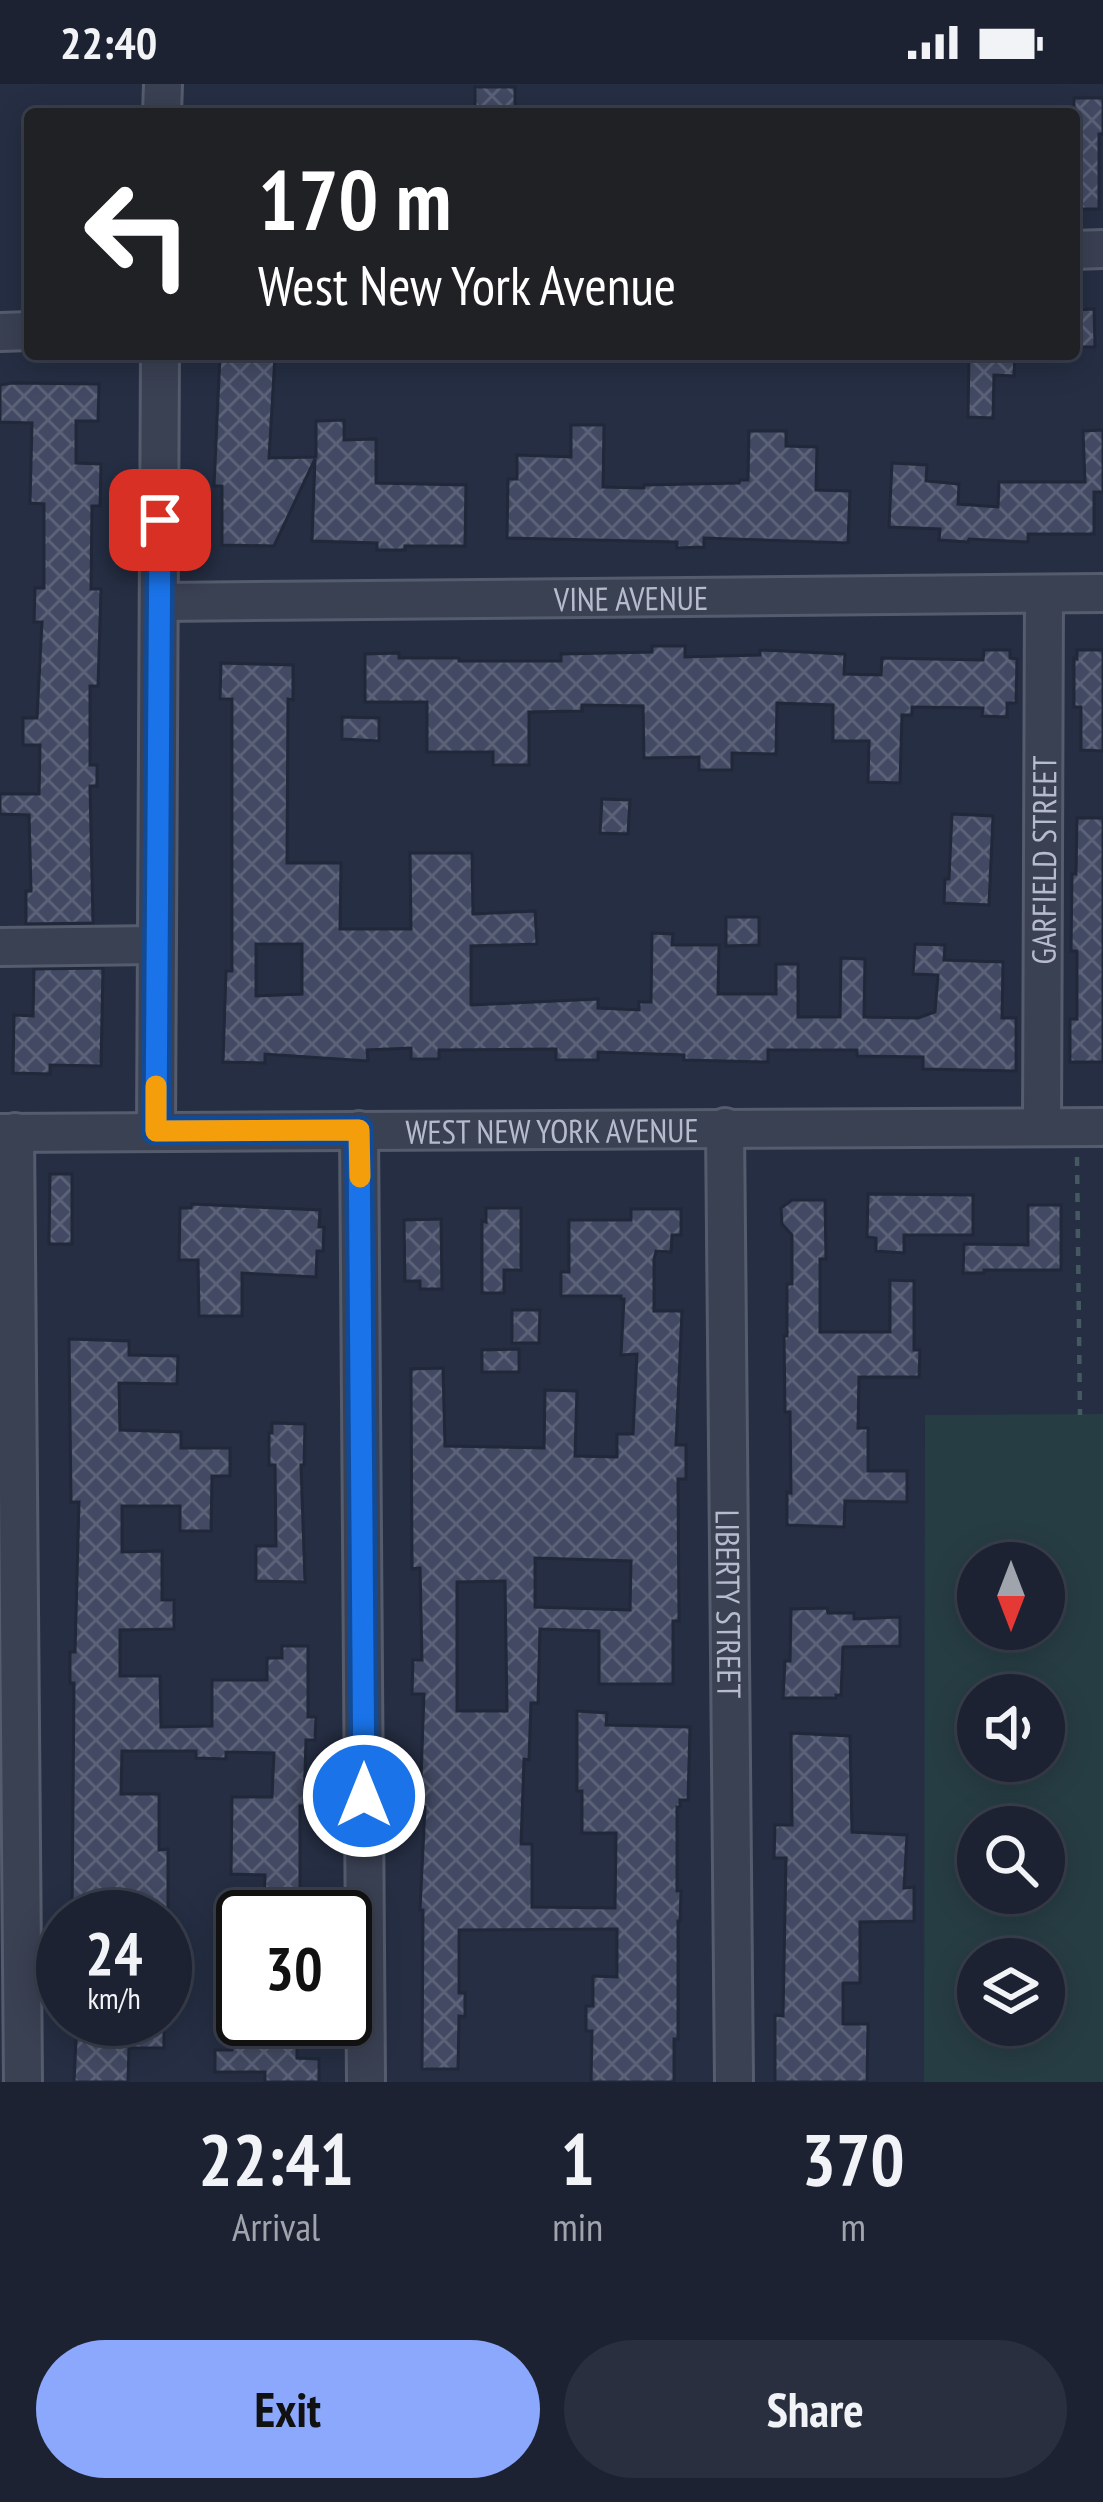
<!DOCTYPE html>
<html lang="en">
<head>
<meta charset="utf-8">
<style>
	:root { --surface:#1c2232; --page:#292f3e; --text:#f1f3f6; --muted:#a0a4ac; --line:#3a3f4d; --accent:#8ba8fd }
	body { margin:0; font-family:"PT Sans Narrow",sans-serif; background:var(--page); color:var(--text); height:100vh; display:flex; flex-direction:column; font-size:45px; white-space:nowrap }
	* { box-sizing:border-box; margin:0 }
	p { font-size:39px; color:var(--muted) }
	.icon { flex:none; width:66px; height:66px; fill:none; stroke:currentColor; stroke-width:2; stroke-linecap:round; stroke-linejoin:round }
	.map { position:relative; height:1998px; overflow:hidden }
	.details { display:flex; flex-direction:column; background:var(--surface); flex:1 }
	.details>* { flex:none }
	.guide { position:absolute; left:24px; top:24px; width:1056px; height:252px; border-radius:12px; box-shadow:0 6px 30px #0003,0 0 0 3px var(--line); background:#202124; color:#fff; overflow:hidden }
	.needle { width:78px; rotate:180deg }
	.fabs { position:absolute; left:957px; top:1458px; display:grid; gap:24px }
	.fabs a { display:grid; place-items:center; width:108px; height:108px; border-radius:50%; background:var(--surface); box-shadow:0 6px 30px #0003,0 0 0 3px var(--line); font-size:60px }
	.speed { position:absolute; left:36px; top:1806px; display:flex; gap:24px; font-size:60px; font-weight:700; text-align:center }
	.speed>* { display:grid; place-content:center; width:156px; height:156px; border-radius:50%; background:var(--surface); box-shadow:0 6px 30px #0003,0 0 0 3px var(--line); line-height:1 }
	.speed small { font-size:30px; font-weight:400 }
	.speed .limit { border:6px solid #111; border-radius:18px; background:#fff; color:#111 }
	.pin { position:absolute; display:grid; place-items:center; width:102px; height:102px; color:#fff; margin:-51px; border-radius:24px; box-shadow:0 6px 18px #0006 }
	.me { position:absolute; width:132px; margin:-66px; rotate:0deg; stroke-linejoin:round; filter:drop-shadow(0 0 9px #0008) }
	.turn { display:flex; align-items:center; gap:42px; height:252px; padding:0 36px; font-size:54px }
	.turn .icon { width:156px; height:156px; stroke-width:2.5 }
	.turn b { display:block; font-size:84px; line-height:102px }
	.eta { display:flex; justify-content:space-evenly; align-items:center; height:204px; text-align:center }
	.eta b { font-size:72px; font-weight:600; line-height:84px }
	.button { display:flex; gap:24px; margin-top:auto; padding:24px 36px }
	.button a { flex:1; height:138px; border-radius:72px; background:var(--accent); color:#111; font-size:48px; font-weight:600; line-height:138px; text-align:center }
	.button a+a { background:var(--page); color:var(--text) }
	.status { display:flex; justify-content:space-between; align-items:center; height:84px; padding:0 60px; background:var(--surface); direction:ltr }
	.status svg { height:33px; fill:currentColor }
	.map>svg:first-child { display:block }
	.park { fill:#273d44; fill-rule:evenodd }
	.building { fill:url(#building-cross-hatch); stroke:#20283a; stroke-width:3; fill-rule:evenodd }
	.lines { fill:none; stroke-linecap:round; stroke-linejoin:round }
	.minor-casing { stroke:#555c6d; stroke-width:42 }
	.path { stroke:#455a60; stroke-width:4.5; stroke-dasharray:9 9; stroke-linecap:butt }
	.minor { stroke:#3a4153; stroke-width:36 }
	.route-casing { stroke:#114b97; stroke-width:30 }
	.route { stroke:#1a73e8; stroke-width:21 }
	.slow { stroke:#f59e0b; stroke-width:21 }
	.labels { text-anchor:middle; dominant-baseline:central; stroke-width:10; stroke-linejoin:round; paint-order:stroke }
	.street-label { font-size:33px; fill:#b7bccc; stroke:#1e2538 }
</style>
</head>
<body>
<div class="status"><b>22:40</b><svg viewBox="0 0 49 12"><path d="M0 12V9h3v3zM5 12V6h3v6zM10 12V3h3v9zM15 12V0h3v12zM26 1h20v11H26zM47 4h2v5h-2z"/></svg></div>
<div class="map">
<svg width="1103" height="1998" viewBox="0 0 1103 1998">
	<defs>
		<pattern id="building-cross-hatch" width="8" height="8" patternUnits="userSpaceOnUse" patternTransform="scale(3)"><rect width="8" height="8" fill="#424a63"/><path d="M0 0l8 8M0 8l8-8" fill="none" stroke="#5b6278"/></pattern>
	</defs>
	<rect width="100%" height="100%" fill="#252e43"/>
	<!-- park -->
	<path class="park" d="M1103,1330V1998H924L925,1331ZM978,1479H1044V1545H978ZM978,1611H1044V1677H978ZM978,1743H1044V1809H978ZM978,1875H1044V1941H978Z"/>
	<!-- building -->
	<path class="building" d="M475,3H515V30H475Z
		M1074,14H1103V50H1099V125H1076L1074,120Z
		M1094,225L1095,263H1074V226Z
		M969,270H1015L1014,292L994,291L993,334L968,333Z
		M220,271L275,272L269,374L316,373V337L344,336V356L376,355V399L466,401L465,462H405V466H377V459L312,457L315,375L274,462L222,461V402H214Z
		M12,299L99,300L98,337H76V379L101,380L100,422H92L91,505H101L98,602H90V681H97V702H90L93,839L26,840V807H31L29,731L0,730V710H39L40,661H23V634H37L42,538H34L35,504H44V420L30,419L32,339L0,338V301Z
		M571,341H604L603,403L644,404V401L739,399L740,396H748L749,347H786V362L817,363L816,406L850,407L848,459L704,454V463L677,464V458L507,454L508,395H517V371L571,373Z
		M1103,346V408H1094V450H1028V458L969,455L968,458L939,456L940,445L889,443L892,379L927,381L926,397L959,400L958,420L998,423L999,398H1085L1083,347Z
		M652,562H685V573L760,571V566L845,570L844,590L881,591L882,574L983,576L984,566H1010V574L1017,575L1016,619H1007V633L982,632L983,624L912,623V631H902L900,699L868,698L869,657H833V621L777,619L776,670L732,669V686H699V673L644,674L643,622L582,621V627L529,628V681H493V668H427V618H365V570L399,569V574H459V577H561V570L652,568Z
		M1077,566H1103V667L1081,666V623H1074V574L1077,575Z
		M221,579L293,581V616L288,615L287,779H341L340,845H411L410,769H472L473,830L535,827L537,860L471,862V921L598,915V924L639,926V918H651L652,849L673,850L672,861H719L718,910H776V880H798V933H840L841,874L865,875L864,933L918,934L935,928L938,891L913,890L915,860L945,861L944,876L1003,878L1002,934H1016V987L923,985V973L857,972V966H768V978L684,976V971L598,968V976H556V965L439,966V975H411V964L367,966L368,977L265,970V979L223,978L226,887H232V615H220ZM256,860H302V910L256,912Z
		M342,633L379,634V657L342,655Z
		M602,715L630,716L628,750L600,749Z
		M952,730L993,732L989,821L944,819L945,795H949Z
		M1077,734H1103V978H1070V935H1077V867H1071L1072,790H1076Z
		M726,833H759V861L726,862Z
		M103,884L101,982L50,981V990L13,989L14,931L33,932L34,885Z
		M50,1090H72V1160H49Z
		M868,1110L973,1111V1151H904V1169L876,1167V1154L867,1153Z
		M792,1116H825L826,1175H820V1248H890V1196L914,1197V1266H920L919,1293H859L858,1344H868V1387H907V1418L845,1417L844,1443L787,1441V1408L791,1409L790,1328H785L784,1252H787V1200H792V1151L782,1140L781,1124Z
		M192,1120L320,1126L319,1143H324L323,1167H317L316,1193L242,1189V1232H199L198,1176H179L180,1124H191Z
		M1028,1121H1061V1186H984V1189H963L964,1160L1028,1161Z
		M486,1124H521V1186H504V1209H482V1137L486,1138Z
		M631,1125H681V1151H672L671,1168L656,1167L654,1176V1227H682L676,1361H686V1395H678L679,1537H673V1600H599V1547L540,1545L538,1619H531L529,1676L524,1675L521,1760H532V1823L615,1824L616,1749H582V1707H577V1627L607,1629L606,1641L690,1643L688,1716H680V1723H677V1807H681L680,1837H678V1955H674V1998H591L592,1947H586V1922H593V1892L617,1893V1845L459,1846V1909H465V1933L459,1932L458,1985H422L423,1826H420L425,1723L420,1722L424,1610H412L413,1576H422L420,1484L412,1485L411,1285L443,1284L445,1362L544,1364L545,1306L577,1307L575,1372L617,1373V1350H633L637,1270L621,1271L624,1215H621V1212H561V1188H569V1136H631ZM535,1474L631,1477L630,1526L535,1523ZM505,1497L507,1627H457V1498Z
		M441,1135L442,1205H420V1197H405L404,1136Z
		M512,1226H540L539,1259H512Z
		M69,1255L129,1257V1271L178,1272L177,1300L119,1299L120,1346L181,1348V1364H230V1392H212L211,1447H180V1422H122V1468L162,1467V1516H174V1545L120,1546V1592H160L161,1643L212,1642V1596H267V1574H282V1562H308V1633H316L315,1656H306L304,1722H300V1833H264L265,1791L231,1790L232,1713H272L274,1669L226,1668V1675L196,1674V1667H122L121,1710H159V1766L168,1765V1833H72L74,1599H70V1568H75L79,1418H71Z
		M519,1265V1288H482V1266Z
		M272,1339L305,1340L304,1381H301L305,1498L256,1497V1462H276L275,1381H269V1349H272Z
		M827,1524L828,1529H854V1535L900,1533V1562L843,1563L841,1611H836V1614H783L785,1577H790L791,1525Z
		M791,1649L850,1652L852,1748L907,1751L904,1804L914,1803V1837L860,1838V1899H843V1940H868L867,1998H775V1931L783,1932L786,1774H774L775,1741H792Z
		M77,1935H129V1941H164V1964H129L128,1998H74Z
		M265,1935H297V1974L319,1975V1998H265V1988H215V1966H232L233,1941H265Z"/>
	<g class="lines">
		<!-- minor casing -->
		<g class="minor-casing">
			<g id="minor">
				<path d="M162,30L163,0"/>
				<path d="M1074,166L1103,165"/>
				<path d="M0,248L30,247"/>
				<path id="s1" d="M160,518L1103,509"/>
				<path d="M0,863L157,861"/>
				<path id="s2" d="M725,1043L734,1998"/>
				<path id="s3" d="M1042,1043L1044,510"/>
				<path d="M359,1046L366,1998"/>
				<path d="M156,1047L160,270"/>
				<path d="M15,1048L23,1998"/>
				<path id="s4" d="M0,1049L1103,1043"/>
			</g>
		</g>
		<!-- path -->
		<path class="path" d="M1077,1073L1080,1331"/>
		<!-- minor -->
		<use href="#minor" class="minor"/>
	</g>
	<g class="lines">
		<!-- route casing -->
		<g class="route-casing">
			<path id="route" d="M160,436L156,1047L359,1046L364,1712"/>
		</g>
		<!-- route -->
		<use href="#route" class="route"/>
		<!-- slow -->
		<path class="slow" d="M156,1002V1047L359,1046L360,1093"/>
	</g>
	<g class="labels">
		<!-- street labels -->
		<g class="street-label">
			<text stroke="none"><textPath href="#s1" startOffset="471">VINE AVENUE</textPath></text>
			<text stroke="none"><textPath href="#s3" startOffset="267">GARFIELD STREET</textPath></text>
			<text stroke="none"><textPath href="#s4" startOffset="552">WEST NEW YORK AVENUE</textPath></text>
			<text stroke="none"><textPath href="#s2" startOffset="477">LIBERTY STREET</textPath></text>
		</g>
	</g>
</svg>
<div class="fabs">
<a><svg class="needle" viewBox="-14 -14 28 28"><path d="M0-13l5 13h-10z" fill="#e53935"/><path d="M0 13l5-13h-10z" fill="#a0a4ac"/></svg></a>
<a><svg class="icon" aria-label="sound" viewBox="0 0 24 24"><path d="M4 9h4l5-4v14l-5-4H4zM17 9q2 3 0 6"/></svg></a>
<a><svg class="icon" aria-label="search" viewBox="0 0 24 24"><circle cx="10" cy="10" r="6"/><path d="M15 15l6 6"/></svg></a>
<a><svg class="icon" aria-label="layers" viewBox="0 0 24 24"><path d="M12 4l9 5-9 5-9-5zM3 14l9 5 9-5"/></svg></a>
</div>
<div class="speed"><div>24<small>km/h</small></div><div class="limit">30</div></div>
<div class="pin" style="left:160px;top:436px;background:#d93025"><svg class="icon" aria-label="arrive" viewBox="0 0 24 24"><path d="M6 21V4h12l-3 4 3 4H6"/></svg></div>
<svg class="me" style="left:364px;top:1712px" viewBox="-20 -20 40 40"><circle r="17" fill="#1a73e8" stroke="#fff" stroke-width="3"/><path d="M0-11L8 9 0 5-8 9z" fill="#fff"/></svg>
<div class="guide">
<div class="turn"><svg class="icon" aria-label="left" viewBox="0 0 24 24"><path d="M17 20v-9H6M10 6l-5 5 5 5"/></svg><div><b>170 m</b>West New York Avenue</div></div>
</div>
</div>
<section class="details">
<div class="eta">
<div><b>22:41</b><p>Arrival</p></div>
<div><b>1</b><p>min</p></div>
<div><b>370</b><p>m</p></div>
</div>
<div class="button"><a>Exit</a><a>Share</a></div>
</section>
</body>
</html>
